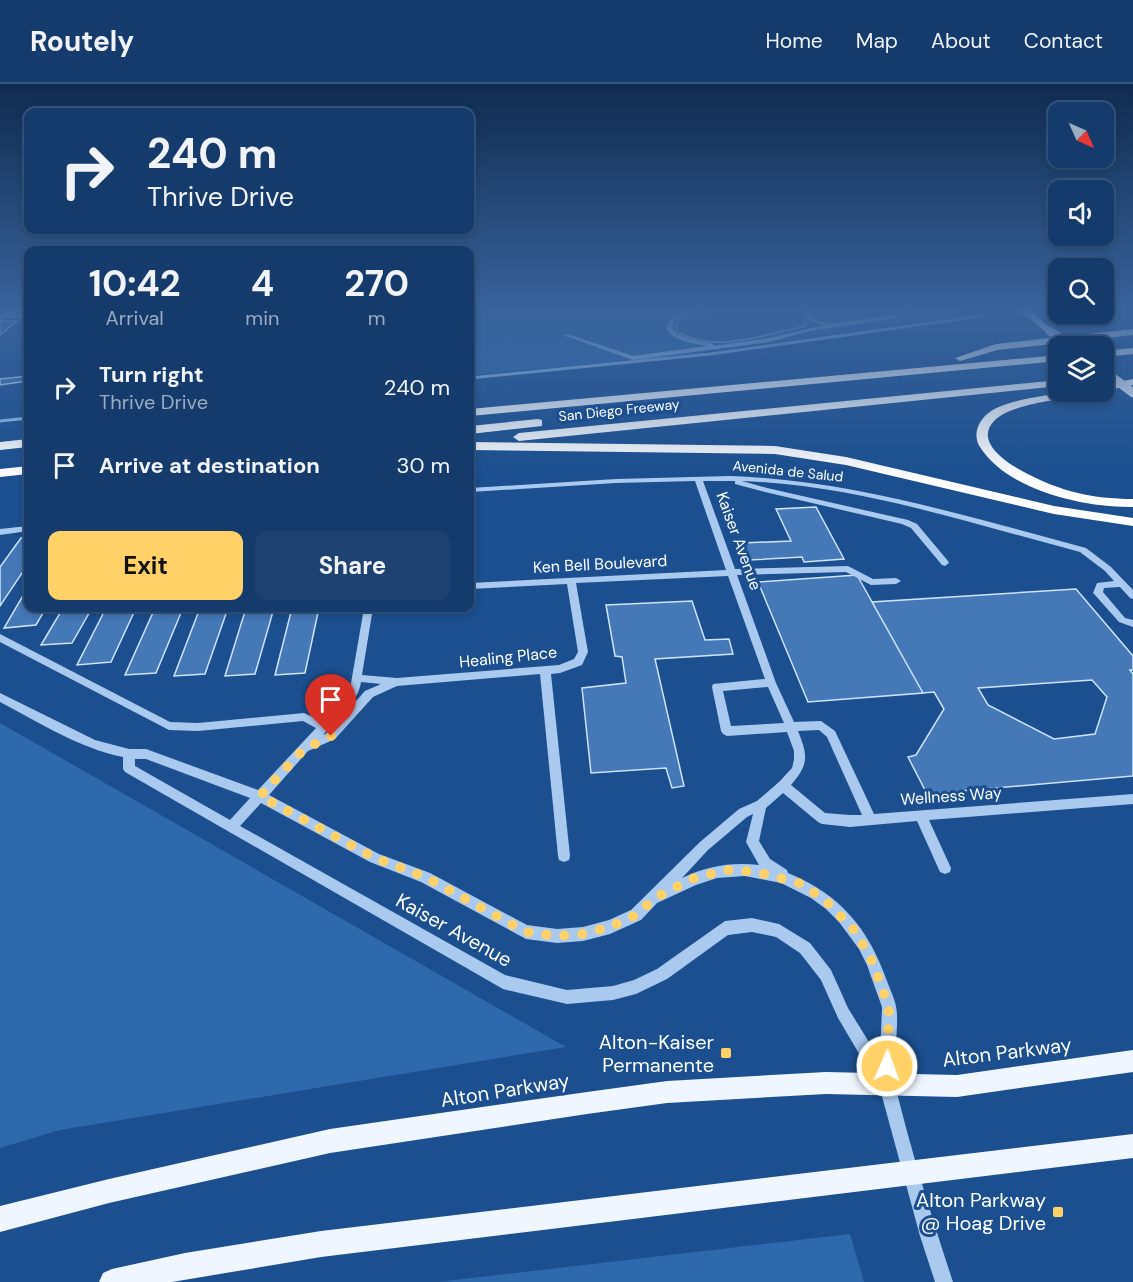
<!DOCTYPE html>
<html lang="en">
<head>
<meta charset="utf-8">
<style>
	:root { --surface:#143b6b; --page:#1d4271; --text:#f1f3f6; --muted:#9dadc1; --line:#33557e; --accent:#ffd166 }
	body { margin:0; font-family:"DM Sans",sans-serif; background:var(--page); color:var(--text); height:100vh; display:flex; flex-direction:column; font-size:22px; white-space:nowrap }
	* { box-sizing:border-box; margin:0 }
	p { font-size:20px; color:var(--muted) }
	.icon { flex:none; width:33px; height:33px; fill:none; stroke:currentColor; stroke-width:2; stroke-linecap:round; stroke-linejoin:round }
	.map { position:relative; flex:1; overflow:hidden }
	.details { position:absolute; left:24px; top:162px; width:450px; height:366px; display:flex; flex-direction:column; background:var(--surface); border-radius:12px; box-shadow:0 3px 9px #0003,0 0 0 2px var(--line) }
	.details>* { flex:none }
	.banner { position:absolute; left:24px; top:24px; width:450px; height:126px; border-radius:12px; box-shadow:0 3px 9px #0003,0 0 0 2px var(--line); background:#143b6b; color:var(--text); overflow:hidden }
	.needle { width:39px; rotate:135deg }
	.tools { position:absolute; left:1048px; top:18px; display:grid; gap:12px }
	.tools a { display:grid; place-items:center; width:66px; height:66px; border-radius:12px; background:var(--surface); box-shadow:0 3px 9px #0003,0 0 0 2px var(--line); font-size:30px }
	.pin { position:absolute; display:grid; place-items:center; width:51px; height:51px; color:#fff; margin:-62px -26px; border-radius:50% 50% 50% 0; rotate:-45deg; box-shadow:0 0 6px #0007 }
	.pin .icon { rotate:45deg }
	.me { position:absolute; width:66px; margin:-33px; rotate:2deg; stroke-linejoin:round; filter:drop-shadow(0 0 4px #0008) }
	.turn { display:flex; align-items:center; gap:21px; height:126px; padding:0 24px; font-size:27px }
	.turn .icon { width:78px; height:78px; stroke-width:2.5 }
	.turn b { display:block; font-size:42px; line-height:51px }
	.eta { display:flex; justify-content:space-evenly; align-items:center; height:102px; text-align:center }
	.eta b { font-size:36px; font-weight:700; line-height:42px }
	.button { display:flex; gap:12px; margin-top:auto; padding:12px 24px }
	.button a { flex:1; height:69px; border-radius:12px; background:var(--accent); color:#111; font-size:24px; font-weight:700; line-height:69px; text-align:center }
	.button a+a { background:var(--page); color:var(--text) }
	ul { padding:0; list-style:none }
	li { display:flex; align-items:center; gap:18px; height:78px; padding:0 24px }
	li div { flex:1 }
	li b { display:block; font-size:22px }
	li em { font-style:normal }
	header { display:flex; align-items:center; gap:36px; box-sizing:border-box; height:84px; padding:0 30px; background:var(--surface); border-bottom:2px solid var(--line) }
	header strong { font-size:28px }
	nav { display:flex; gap:33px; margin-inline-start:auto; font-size:21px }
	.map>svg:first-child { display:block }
	.green { fill:#2e69ad }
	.water { fill:#3c6290; stroke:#9cc4f0; stroke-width:1.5 }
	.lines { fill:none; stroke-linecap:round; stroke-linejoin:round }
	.stream { stroke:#9cc4f0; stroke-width:3 }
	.building { fill:#4478b7; stroke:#cfe3fa; stroke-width:1.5; fill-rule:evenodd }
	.minor { fill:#a9c9ee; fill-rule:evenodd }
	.major { fill:#f0f6ff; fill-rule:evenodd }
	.highway { fill:#fff; fill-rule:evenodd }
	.major-bridge { stroke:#f0f6ff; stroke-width:9 }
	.route { stroke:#ffd166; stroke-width:10; stroke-dasharray:0 18 }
	.poi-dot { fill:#ffd166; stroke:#1b4f8f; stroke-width:2 }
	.labels { text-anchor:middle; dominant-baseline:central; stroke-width:6; stroke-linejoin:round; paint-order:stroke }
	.far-street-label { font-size:14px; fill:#fff; stroke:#1b4f8f }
	.street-label { font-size:16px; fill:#fff; stroke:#1b4f8f }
	.near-street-label { font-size:20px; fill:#fff; stroke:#1b4f8f }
	.near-poi-label { font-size:20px; fill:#fff; stroke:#1b4f8f; text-anchor:end }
</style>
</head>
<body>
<header>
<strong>Routely</strong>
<nav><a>Home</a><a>Map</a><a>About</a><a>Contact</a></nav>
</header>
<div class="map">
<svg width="1133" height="1198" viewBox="0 0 1133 1198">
	<rect width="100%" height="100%" fill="#1b4f8f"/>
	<!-- green -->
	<path class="green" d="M477,225H956L968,232L659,274L470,291V236L475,232Z
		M0,639L566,963L60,1046L0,1064Z
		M850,1150L864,1198H438Z"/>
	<!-- water -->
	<path class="water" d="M720,225H795L802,230L806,238L804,242L794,245C758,252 710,270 677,247L676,241L680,235Z"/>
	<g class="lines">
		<!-- stream -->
		<path class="stream" d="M470,294L710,270L982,232
			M0,337L28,334"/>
	</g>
	<!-- building -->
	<path class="building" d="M0,225H28V228L4,229L0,228Z
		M0,236L8,237H17L0,251Z
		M28,292L27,297L0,301V295Z
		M816,423L844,475L804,478L802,473L749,476L742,459L791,457L776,425Z
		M28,453V480L0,522V483L21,454Z
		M857,491L923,609L808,618L758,498Z
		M28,503V524H46L36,541L4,544Z
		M1076,505L1133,572V586H1130L1133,590V692L927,710L908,673L916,671L944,625L934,608L923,609L872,518ZM1092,596L1107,613L1095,650L1054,655L988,621L978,604Z
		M692,517L705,556L729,555L733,570L655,575L684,702L672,704L666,684L591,689L582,604L626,599L622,573L615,572L606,521Z
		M63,524H92L72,559L41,561Z
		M106,524H136L111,578L77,581Z
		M155,524H183L156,589L125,591Z
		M200,524H228L205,590L174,592Z
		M246,524H274L255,590L225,592Z
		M292,524H319L305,589L275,591Z"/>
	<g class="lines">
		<!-- minor -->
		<path class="minor" d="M698,225H709L676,234L672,243C679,256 700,257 713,260L714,262L769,254L824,241L811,238L799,225H805L815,236L830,240L896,231L906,225H914L897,234L810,247L769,258L633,276L563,251L568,250L633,272L708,262C694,259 672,258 666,243L672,232Z
			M0,230H28V234H0Z
			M730,392C852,396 969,433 1086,464L1111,483L1133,506V515L1130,514L1120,503L1104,504L1103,508L1125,534L1133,536V543L1119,538L1095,511L1093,509L1097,499L1114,497L1105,487L1080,468C969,439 857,401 742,397L767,404L908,436L917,440L948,477L949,479L945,482L942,481L911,444L902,440L765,408L735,400V397H703L735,485L848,482L873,495L896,494L901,497L896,500L871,501L846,488L737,491L776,599L794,638L821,637L835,647L874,730L1133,710V720L929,736L951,784L950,788L945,790L940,788L917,737L850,743L822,740L818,738L783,709L766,724L759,757L770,775L787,786L788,789C841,811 868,844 887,897C891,908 897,919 897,932C898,953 891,987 896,1005C912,1070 932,1134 953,1198H935L920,1152L880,1005L838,934L821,896L800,869L776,853L752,848L728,851L667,895L636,910L613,916L567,920L503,905L125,688L123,685V673C79,664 40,639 0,618V609L95,656L129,665H146L258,706L316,644L303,637L198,647L169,646L0,558V550L170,638L198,639L304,629L322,637L346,611L350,605L364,524H373L362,591L397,594L559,581L574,575L578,568L567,500L470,505V499L726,486L695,397L616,399L470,408V404L616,395ZM728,492L765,595L713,600L712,603L721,647L723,650L727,652L787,648L794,667V676L792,684L779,698L757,717L739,725L700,758L631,826L609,836L583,843L557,845L527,841L430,789L379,770L269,711L308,667L335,655L373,613L397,602L540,590L558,772L559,776L564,778L569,776L570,772L551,590L560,589L582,581L588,568L576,499ZM361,598L381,600L365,607L327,649L323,651C336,636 358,619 361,598ZM768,603L784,639L731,642L723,607ZM819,646L827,653L862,731H850L825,729L791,701C809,680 808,672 798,647ZM135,675H146L250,714L230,736L135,682ZM261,719L370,778L421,798L526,855L557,859L583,857L610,850L641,836L657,819L696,801L717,794L745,792L781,799L811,814L826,825L839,838L859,865L867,881L882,923L880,976L848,924L831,886L810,859L779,840L752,834L725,837L657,885L634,896L613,902L567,906L505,891L240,742ZM753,730L746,758L759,781C731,778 707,782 682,794L708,766L747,733Z
			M28,442V447L0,451V445Z"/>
		<!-- major -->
		<path class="major" d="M1019,225H1028L1054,247L1047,249Z
			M1133,966V988L957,1013L826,1010L667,1019L587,1030L330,1069L109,1119L0,1148V1122L109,1095L330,1045L587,1008L667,997L826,988L957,991Z
			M1133,1050V1074L321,1173L172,1198H99L103,1189L112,1185L185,1169L321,1147Z"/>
		<!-- highway -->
		<path class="highway" d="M1021,225H1031L1033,230L1025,232Z
			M1133,245V251L997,266L960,277L955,274L996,260Z
			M1133,264V270L1104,273V267Z
			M1059,271V277L470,332V325Z
			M1133,295V301L1104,307V301Z
			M1059,296V302L519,357L513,353L519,349Z
			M1070,308H1094L1088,311C1064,315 1013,319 995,336C962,368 1052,403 1074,408C1093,413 1113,415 1133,415V423C1085,424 1008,407 980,363C973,352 977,340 986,331C1002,316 1048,311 1070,308Z
			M538,335L542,336V342L470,350V342Z
			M28,355V363L0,366V358Z
			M470,358L775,362L846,373L1054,422L1133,434V442L1054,430L846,381L775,370L470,366Z
			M28,382V390L0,393V385Z"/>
		<!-- major-bridge -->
		<path class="major-bridge" d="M1050,247L1071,262
			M1104,287L1133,309"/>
	</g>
	<!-- sky -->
	<linearGradient id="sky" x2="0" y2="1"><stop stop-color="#0f2b4f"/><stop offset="0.57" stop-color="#39639b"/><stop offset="1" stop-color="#39639b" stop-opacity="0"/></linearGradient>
	<rect width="1133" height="393" fill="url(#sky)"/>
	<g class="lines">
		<!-- route -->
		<path class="route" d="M331,652L303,666L260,712L375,774L425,793L526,848L557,852L583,850L610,843L636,831L655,814L692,795L726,786L757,788L802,800L827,818L856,848L873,879L889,924L887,982"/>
	</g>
	<!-- markers -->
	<g class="poi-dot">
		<rect x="720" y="963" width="12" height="12" rx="3"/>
		<rect x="1052" y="1122" width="12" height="12" rx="3"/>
	</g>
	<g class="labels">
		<!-- far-street labels -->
		<g class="far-street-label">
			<text transform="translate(619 326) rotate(-6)">San Diego Freeway</text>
			<text transform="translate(788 387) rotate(6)">Avenida de Salud</text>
		</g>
		<!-- street labels -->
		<g class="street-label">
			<text transform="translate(739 457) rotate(70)">Kaiser Avenue</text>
			<text transform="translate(600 480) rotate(-3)">Ken Bell Boulevard</text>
			<text transform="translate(508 573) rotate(-6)">Healing Place</text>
			<text transform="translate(951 712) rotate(-4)">Wellness Way</text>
		</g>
		<!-- near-street labels -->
		<g class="near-street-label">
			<text transform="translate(454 846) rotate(29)">Kaiser Avenue</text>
			<text transform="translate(1007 968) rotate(-7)">Alton Parkway</text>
			<text transform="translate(505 1006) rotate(-9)">Alton Parkway</text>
		</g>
		<!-- near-poi labels -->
		<g class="near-poi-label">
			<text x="714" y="958">Alton-Kaiser<tspan x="714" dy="23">Permanente</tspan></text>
			<text x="1046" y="1116">Alton Parkway<tspan x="1046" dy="23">@ Hoag Drive</tspan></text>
		</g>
	</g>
</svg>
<div class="tools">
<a><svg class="needle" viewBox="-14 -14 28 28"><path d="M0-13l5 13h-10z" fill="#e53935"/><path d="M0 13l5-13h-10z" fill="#9dadc1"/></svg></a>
<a><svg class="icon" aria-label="sound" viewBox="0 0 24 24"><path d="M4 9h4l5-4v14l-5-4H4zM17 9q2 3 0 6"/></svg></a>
<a><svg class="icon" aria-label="search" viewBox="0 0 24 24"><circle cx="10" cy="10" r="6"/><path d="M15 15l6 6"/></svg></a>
<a><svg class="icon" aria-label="layers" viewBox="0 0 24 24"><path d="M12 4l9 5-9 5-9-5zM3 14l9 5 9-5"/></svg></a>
</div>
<div class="pin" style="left:331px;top:652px;background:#d93025"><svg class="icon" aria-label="arrive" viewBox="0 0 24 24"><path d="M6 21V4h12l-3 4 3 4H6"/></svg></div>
<svg class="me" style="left:887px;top:982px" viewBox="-20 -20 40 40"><circle r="17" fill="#ffd166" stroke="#fff" stroke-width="3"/><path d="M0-11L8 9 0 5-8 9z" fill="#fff"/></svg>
<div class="banner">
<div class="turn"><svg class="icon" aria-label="right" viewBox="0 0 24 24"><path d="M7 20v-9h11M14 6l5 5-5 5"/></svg><div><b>240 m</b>Thrive Drive</div></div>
</div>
<section class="details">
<div class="eta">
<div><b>10:42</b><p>Arrival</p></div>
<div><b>4</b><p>min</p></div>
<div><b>270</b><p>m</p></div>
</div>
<ul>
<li><svg class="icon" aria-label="right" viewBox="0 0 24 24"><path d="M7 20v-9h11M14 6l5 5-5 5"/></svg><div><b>Turn right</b><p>Thrive Drive</p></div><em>240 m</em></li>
<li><svg class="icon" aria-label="arrive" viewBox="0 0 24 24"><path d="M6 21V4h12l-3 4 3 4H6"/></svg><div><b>Arrive at destination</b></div><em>30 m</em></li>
</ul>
<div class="button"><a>Exit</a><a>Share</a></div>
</section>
</div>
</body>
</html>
